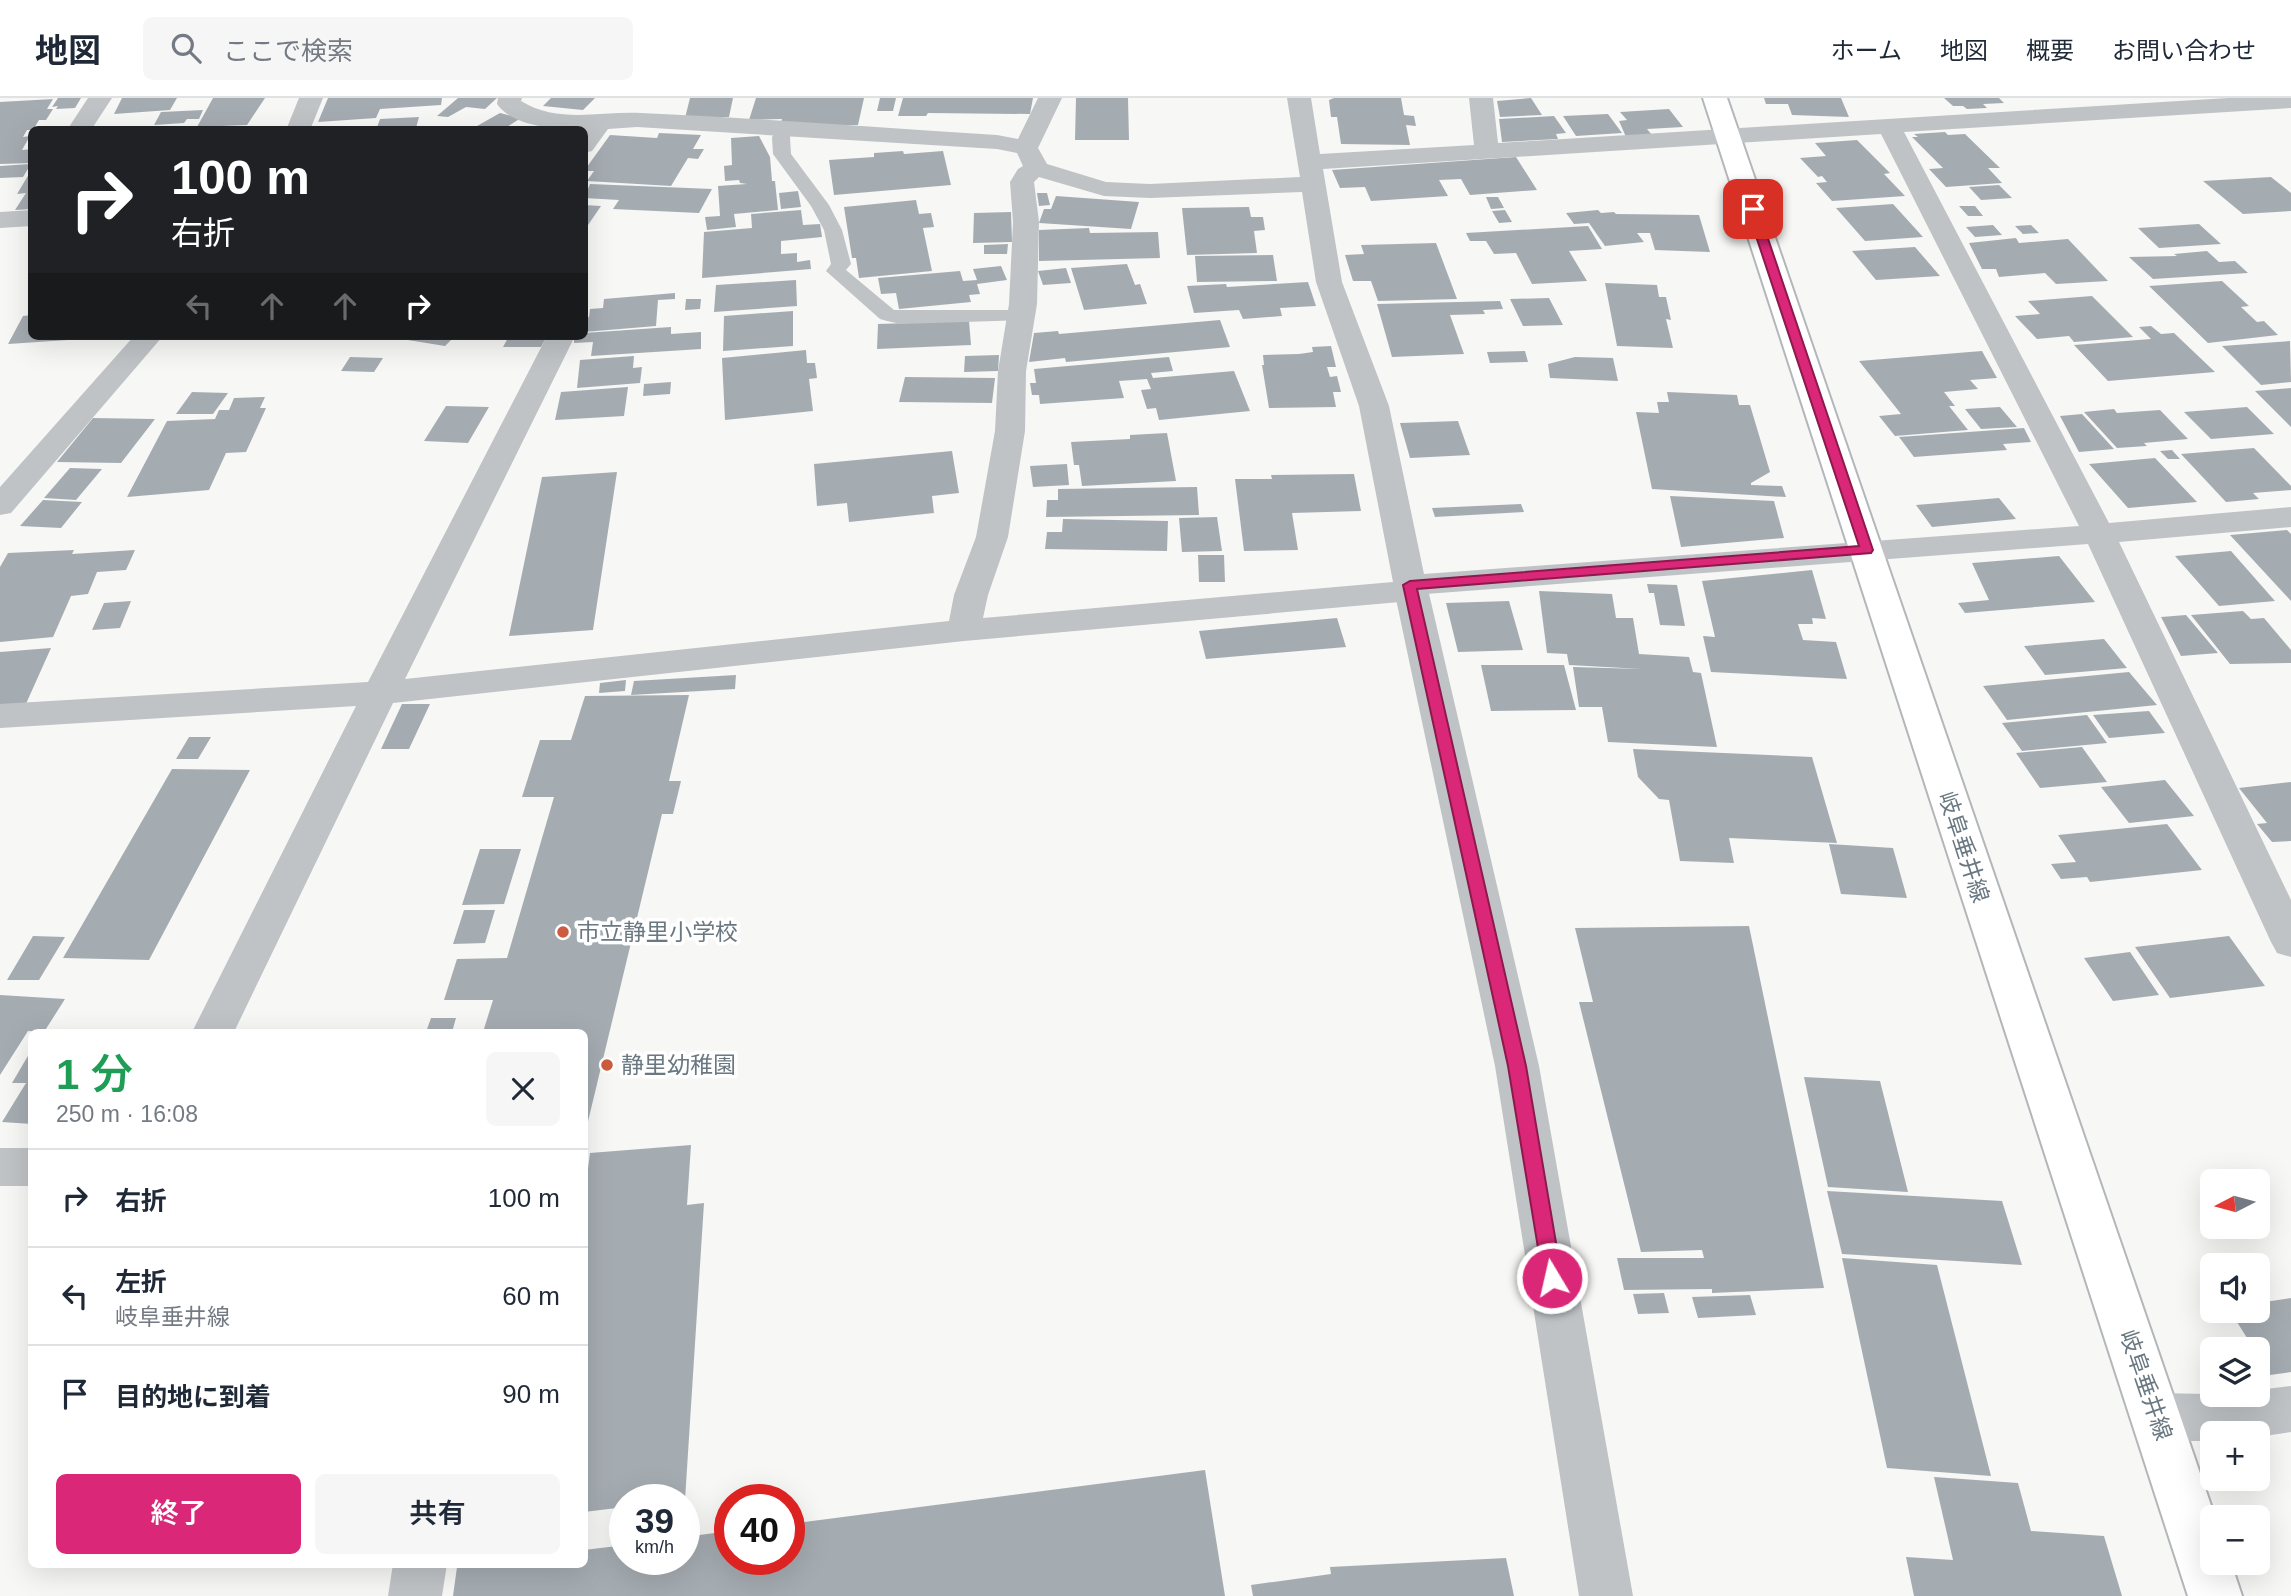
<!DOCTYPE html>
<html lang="ja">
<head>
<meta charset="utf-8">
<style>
	:root { --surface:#fff; --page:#f6f6f7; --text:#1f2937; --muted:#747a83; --line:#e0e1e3; --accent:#db2777 }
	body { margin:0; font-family:Helvetica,"Noto Sans JP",sans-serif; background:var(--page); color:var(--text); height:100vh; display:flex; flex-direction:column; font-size:26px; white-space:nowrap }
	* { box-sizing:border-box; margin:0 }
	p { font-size:23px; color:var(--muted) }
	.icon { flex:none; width:38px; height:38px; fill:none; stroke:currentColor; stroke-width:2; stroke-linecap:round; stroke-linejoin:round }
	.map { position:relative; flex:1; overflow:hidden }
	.panel { position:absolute; left:28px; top:931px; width:560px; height:539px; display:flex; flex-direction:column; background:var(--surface); border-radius:10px; box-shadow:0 7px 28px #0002 }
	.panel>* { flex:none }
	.banner { position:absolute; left:28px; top:28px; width:560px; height:214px; border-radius:10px; box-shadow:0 7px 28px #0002; background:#202124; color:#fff; overflow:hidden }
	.needle { width:46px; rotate:264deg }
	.tools { position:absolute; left:2200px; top:1071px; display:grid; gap:14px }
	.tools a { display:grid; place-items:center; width:70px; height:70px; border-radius:10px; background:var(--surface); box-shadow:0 7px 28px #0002; font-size:35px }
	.speed { position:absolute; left:609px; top:1386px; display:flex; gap:14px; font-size:35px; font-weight:700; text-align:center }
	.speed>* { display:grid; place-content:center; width:91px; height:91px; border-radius:50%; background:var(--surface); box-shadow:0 7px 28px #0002; line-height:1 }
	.speed small { font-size:18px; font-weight:400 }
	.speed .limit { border:10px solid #d22; background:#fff; color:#111 }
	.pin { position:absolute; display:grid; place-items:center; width:60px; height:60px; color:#fff; margin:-30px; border-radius:14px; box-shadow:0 4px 10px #0006 }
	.me { position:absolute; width:77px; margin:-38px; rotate:351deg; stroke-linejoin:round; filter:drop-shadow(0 0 5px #0008) }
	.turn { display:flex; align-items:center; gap:24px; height:147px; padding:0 28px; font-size:32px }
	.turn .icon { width:91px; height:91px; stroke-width:2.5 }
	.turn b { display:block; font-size:49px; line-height:60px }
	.lanes { display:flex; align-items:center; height:66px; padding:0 28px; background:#0003; justify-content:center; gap:35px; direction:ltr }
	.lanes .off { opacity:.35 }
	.round { display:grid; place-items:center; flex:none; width:74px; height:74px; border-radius:10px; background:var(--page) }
	.summary { display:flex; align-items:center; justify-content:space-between; height:119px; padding:0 28px }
	h1 { font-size:42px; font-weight:600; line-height:52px; color:#1e9e55 }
	.action { display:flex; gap:14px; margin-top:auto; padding:14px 28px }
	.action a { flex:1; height:80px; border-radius:10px; background:var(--accent); color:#fff; font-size:28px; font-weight:600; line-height:80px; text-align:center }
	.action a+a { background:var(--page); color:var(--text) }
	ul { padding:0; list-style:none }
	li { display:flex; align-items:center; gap:21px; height:98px; padding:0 28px; border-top:2px solid var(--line) }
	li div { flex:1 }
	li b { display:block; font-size:26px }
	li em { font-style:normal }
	header { display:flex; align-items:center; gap:42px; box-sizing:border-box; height:98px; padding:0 35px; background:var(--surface); border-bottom:2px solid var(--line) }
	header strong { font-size:33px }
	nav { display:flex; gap:38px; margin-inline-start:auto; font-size:24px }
	.search { width:490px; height:63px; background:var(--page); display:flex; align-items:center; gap:18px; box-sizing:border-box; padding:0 24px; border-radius:10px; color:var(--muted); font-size:26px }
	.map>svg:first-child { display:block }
	.building { fill:#a5acb1 }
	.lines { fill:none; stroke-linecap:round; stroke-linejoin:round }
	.primary-casing { stroke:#b3b7ba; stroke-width:4 }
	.service { fill:#bfc3c6; fill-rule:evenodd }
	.minor { fill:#bfc3c6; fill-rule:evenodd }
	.tertiary { fill:#bfc3c6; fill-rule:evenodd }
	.primary { fill:#fff; fill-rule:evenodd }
	.route { fill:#db2777; stroke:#8e194d; stroke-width:2 }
	.poi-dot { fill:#cd5b3f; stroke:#fff; stroke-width:2.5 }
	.labels { text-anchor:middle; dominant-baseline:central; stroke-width:7; stroke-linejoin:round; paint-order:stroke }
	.street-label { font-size:23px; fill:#6a7882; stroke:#fff }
	.poi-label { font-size:23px; fill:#6a7882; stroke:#fff; text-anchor:start }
</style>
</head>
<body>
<header>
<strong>地図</strong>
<div class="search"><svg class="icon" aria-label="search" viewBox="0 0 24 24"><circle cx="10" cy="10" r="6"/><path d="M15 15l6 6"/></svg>ここで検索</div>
<nav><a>ホーム</a><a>地図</a><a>概要</a><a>お問い合わせ</a></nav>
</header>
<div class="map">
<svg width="2291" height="1498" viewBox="0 0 2291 1498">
	<rect width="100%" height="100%" fill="#f7f7f5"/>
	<!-- building -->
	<path class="building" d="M58,0H81L75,10L56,11L58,8L52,9Z
		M122,0H177L170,12L114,16Z
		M213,0H265L247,27L197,29Z
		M328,0H442L441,7L380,11L376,20L318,24Z
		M458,0H497L485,11L466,9L448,19L437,18Z
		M551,0H595L583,12L543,8Z
		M690,0H733L729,19L685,20Z
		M756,0H864L858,27L780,28L782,21L749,22Z
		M880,0H896L893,13H877Z
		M903,0H1033L1030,16L928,15L926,18H898Z
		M1076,0H1128L1129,42H1075Z
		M1334,0H1401L1404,17L1414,18L1416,28L1406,27L1410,47L1341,46L1337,19H1331L1329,2Z
		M1531,0L1542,17L1500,19L1497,3Z
		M1764,0H1841L1849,19L1792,17L1788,6H1766Z
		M1944,0H1999L2004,5L1983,6L1987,10L1967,11L1963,8H1953Z
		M53,1L47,11H53L46,22H39L33,32H27L23,39L30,38L22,52L32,51V65L0,66V4Z
		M1669,11L1683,29L1647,31L1652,37L1626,39L1619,23L1627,22L1620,14Z
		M203,12L199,21H187L184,25L154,27L161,14Z
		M500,15L521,20L502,32H483L485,30L477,28Z
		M1608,16L1622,35L1576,38L1563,18Z
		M1554,18L1566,35L1556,36L1558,41L1502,44L1499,21Z
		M419,19L416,30L376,32L380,21Z
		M1945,34L1948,37L1965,36L2000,70H1988L2002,85L1946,89L1929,71L1943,70L1912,39H1918L1914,36Z
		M659,35L701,37L693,51H704L698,61L688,60L671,88L587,83L594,73H584L610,37L657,40Z
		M759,38L770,59L772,83H775L778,112L734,116L736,129L707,132L705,119L720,118L718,88L747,86L740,85L739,82L725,83L724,68L732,67L731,40Z
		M1857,42L1890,75L1884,76L1905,98L1832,103L1816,85L1827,84L1822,78L1818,79L1800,60L1826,58L1815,45Z
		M903,53L904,56L943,53L951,87L834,97L829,62L874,59V55Z
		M1516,59L1537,92L1470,97L1461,81L1439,82L1448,98L1371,103L1365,89L1340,90L1332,72Z
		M31,66L23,79L0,80V68Z
		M32,71V111L15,112L26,95L17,96Z
		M2271,79L2291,95V113L2243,116L2203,83Z
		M590,86L712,91L699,115L613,111L619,102L584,100Z
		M1999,87L2012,100L1981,102L1969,89Z
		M798,93L801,109L781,111L779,95Z
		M1037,95H1047L1050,107L1039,108Z
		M1056,98L1139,104L1131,131L1039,125L1044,111H1051Z
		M1486,99H1498L1504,110L1491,111Z
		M916,102L919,116L931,115L934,129L923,130L932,173L859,180L856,160H852L844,109Z
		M1893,106L1923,139L1865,143L1836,110Z
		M584,107L601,108L584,133Z
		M1959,108H1975L1983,118H1968Z
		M1249,109L1251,119H1263L1265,132L1254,133L1257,155L1187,157L1182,110Z
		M801,112L803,127L820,126L822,139L781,143V156L797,155V164L810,162L811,171L702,180L704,134L752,130L751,116Z
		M1505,112L1512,124L1499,125L1492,113Z
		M1598,112L1601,115L1614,114L1616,116L1699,117L1710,154L1655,152L1650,135H1637L1644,144L1605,148L1589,125L1574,126L1566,115Z
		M1011,114L1012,144L973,145L974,115Z
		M2199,126L2221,146L2159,150L2138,130Z
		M1993,127L2002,137L1975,139L1966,129Z
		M2031,127L2039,135L2023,136L2015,128Z
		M1588,128L1602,151L1569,153L1587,183L1532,186L1516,155L1494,156L1486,143H1470L1466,135Z
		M1089,130L1090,135L1158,134L1160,160L1039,163V132Z
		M2016,140L2019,145L2068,141L2108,183L2056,186L2045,175L1999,179L1996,171H1982L1969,145Z
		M1436,145L1457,201L1378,203L1371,183H1353L1345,157L1364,156L1361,147Z
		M1008,146L1007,156H984V147Z
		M1915,149L1940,178L1876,182L1852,153Z
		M2207,153L2219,164L2235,163L2248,175L2153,181L2129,159L2177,158L2174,156Z
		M1273,157L1277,183L1197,184L1195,158Z
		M1127,166L1135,187L1140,186L1147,206L1084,212L1071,170Z
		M1001,168L1007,182L977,186L980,196L969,197L971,204L899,211L896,195L881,196L878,180L960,173L963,183L977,182L973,171Z
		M1066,170L1071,185L1043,187L1038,173Z
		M796,182L797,208L714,214L716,187Z
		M2222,183L2249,208L2241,209L2257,224L2264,223L2278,237L2208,245L2149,188Z
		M1308,184L1316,208L1280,210L1282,218L1243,221L1239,212L1194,215L1187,188L1226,186L1227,189Z
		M1605,185L1657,187L1659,199H1666L1671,222L1666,221L1673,250L1617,248Z
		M675,195V201L658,202L656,228L584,234V220L589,219L590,211L603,210L604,201Z
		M2092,198L2133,239L2074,244L2069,238L2037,241L2015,218L2040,216L2028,203Z
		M1549,200L1563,227L1523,228L1510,201Z
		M686,201H701L700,211L685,212Z
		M1500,203L1503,211L1483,212L1485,216L1450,217L1464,256L1392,259L1377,206Z
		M793,213V248L723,253L724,218Z
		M32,217V238L98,240L8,246L23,218Z
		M1220,222L1230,249L1066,264L1065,260L1029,264L1034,235L1058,233L1059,236Z
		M969,223L971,247L877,251L878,226Z
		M2151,228L2161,236L2174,235L2215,274L2108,283L2074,247L2151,241L2139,229Z
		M671,229V236L701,234V251L591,258L593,244L574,245V238H584V235Z
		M383,238H455L445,248Z
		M509,238H547L541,249H503Z
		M2290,243L2291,284L2261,287L2222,248Z
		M1331,248L1336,269H1327L1330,279L1337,278L1341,294H1333L1336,309L1269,310L1262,267H1264L1263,257L1299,256L1313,254L1312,249Z
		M806,252L807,265H815L817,280L809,281L813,313L725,322L722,260Z
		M1525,253L1528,264L1490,265L1487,254Z
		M1982,253L1997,280L1970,282L1978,291L1944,294L1955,308H1949L1968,332L1895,338L1879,318L1901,316L1859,263Z
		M999,257L998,273L964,274L965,258Z
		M634,258L633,270L642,269L640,285L577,290L580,262Z
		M350,259L383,260L374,274L341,273Z
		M1169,259L1173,273L1151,275L1153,280L1234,273L1250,313L1159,322L1156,310L1147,311L1141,292L1151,291L1147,281L1119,283L1124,300L1040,306L1039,297H1032L1030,285H1036L1034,271Z
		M1575,259L1613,260L1618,283L1550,280L1548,266Z
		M905,279L995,280L992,305L899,304Z
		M671,284L670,296L643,298L644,286Z
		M628,289L624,318L555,322L561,294Z
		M2291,290V329L2255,293Z
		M192,294L228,295L213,316H176Z
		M1667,294L1737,297L1739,307H1750L1770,374L1751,385V387L1782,388L1786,399L1652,391L1636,314L1659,315L1657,304H1669Z
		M265,299L260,310H266L246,354L226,355L209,392L127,399L167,323L215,321L219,312H229L234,300Z
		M446,308L489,309L468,345L424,343Z
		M2000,309L2017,329L1981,331L1965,311Z
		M2247,309L2274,336L2211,341L2184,314Z
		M2114,311L2117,315L2160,312L2188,341L2144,345L2147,348L2117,350L2084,314Z
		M2082,316L2114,351L2079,354L2060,318Z
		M93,320L155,321L121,365L57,364Z
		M1458,323L1470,357L1410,360L1400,325Z
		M2024,330L2031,344L2003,346L2007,352L1914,359L1899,339Z
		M1167,335L1176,383L1082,388L1079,367H1074L1071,344L1130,341V337Z
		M2254,350L2291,388V392L2253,395L2259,401L2226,404L2181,356Z
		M2172,352L2180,361H2168L2160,353Z
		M952,353L959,395L932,398L934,415L849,424L847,405L817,408L814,366Z
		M2155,360L2197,404L2128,410L2089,366Z
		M1067,366L1069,387L1033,389L1030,368Z
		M70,370L102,371L76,402L44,400Z
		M617,374L593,532L509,538L542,379Z
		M1354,376L1361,413L1292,415L1298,452L1244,453L1235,381H1272L1271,377Z
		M1197,389L1199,417L1046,419L1047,402H1058V391Z
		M1670,398L1774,403L1784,440L1681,449Z
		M1999,400L2016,421L1932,429L1916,407Z
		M43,402L82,404L61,430L20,428Z
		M1521,406L1524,414L1435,419L1432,410Z
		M1217,419L1222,453L1182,454L1179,420Z
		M1063,421L1168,423L1167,453L1045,451L1047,434H1062Z
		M2287,432L2291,436V503L2230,437Z
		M74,452L72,456L135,452L126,472L97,474L88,496L71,498L53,539L0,544V469L8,455Z
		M2231,453L2275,503L2219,508L2175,458Z
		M1198,457H1224L1225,484H1199Z
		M2059,458L2095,504L1965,515L1958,505L1989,502L1972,465Z
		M1812,472L1826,521L1812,520L1813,526H1798L1803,542L1836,544L1847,581L1711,574L1703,538L1715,539L1702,483Z
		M1647,486L1677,487L1685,528L1660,527L1654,495H1649Z
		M1539,493L1612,496L1616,520H1633L1639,556L1689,559L1693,574L1701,575L1717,649L1608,644L1602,609H1579L1573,569L1642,571L1569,567L1567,556L1547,555Z
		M131,503L120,530L92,532L104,505Z
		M1509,503L1523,552L1458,554L1446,505Z
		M2243,513L2251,521L2264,520L2291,552V565L2230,566L2191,517Z
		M2186,517L2218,555L2181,558L2161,519Z
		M1337,520L1346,549L1206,561L1199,533Z
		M2104,541L2127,570L2045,577L2024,548Z
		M51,550L25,608L0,610V554Z
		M1481,567H1564L1576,612L1491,613Z
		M2129,574L2157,607L2007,622L1983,588Z
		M736,577L735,591L631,597L634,583Z
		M626,582L625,593L599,595L600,585Z
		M689,597L669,683H681L673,716H662L584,1040V934H483L493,902H444L457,861L507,860L554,699H522L540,642H571L585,598Z
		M402,606H430L409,651H381Z
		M2149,613L2165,635L2109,640L2093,617Z
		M2087,617L2107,645L2022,653L2002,625Z
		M189,639H211L198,661H176Z
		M2082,649L2107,684L2040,690L2016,655Z
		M1633,651L1812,659L1837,745L1729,740L1734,765L1680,763L1669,702L1659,701L1638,679Z
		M172,671L250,672L149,862L63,860Z
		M2165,682L2194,718L2129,725L2101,689Z
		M2291,684V743L2272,744L2257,726L2267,725L2239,690Z
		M2167,726L2202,772L2090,784L2087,779L2061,781L2051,766L2076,764L2058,737Z
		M1829,746L1893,750L1907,800L1841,796Z
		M480,751H521L504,806L462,807Z
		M464,812H495L485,845L453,846Z
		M1749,828L1824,1190L1712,1195V1191L1624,1192L1617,1160H1704L1702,1152L1641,1154L1579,904H1593L1575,830Z
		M33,838L65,839L39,882H7Z
		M2229,838L2265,888L2170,900L2135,849Z
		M2130,854L2159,897L2113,903L2084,860Z
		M0,897L65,901L44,934L28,933L0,977Z
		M431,920H456L452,934H426Z
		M32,951V1026L2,1024L26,985H12Z
		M1804,979L1880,983L1908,1094L1828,1089Z
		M691,1047L687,1107L704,1105L685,1402H625V1409L584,1414V1078H587L590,1055Z
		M1827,1093L2002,1103L2022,1167L1842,1156Z
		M1842,1160L1937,1167L1991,1378L1887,1370Z
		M1664,1195L1669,1215L1638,1216L1633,1196Z
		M1750,1197L1756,1217L1698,1220L1692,1199Z
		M2291,1200V1274L2270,1277L2258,1256V1251H2254L2230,1213H2258V1205Z
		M1205,1372L1225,1498H453L457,1469L584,1466V1452L625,1447V1461H684V1439L730,1433V1461H789V1426Z
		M1934,1379L2018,1385L2031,1433L2104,1438L2122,1498H1914L1906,1459L1953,1462Z
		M1506,1460L1514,1498H1253L1251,1487L1331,1476L1330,1469Z"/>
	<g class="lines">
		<!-- primary casing -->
		<g class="primary-casing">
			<path id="primary" d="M1703,0H1727L2215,1419H2212V1465H2231L2242,1498H2188Z"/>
		</g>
		<!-- service -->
		<path class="service" d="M785,28L794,33L790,39L791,56L829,107L842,132L851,166L846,172L894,212H1021L1028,214L1031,218L1028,222L901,226L887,223L880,221L826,173L831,166L824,132L811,108L773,56L772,39L779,29Z"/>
		<!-- minor -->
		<path class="minor" d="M88,0H112L91,32H67Z
			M299,0H323L310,32H286Z
			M498,0H522L521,3C558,26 600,13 641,15C760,20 878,30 997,37L1018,41L1038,0H1062L1038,50L1047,66L1106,84L1150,86L1300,79L1287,0H1311L1320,56L1474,47L1469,0H1493L1498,45L2228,0H2291V10L1904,34L2109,425L2291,409V429L2119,444L2291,802V859L2277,855L2271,844L2088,446L1426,496L1423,500L1411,503L964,543L393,605L234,934H192L356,608L0,630V606L368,584L547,238H575L405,581L949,523L954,497L976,439L995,333L998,273L1009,206L1013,124L1010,84L1018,71L1023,68L1017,55L997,51L637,29L608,31L592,53L584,55V32C559,31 514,30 497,6ZM1881,36L2079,428L1424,476L1389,308L1342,184L1323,71ZM1039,79L1104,98L1150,100L1302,94L1316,184L1359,308L1393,484L983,520L988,497L1008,439L1025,333L1026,273L1037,206L1039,124L1034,84Z
			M32,112V128L0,130V114Z
			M134,238H163L11,415L0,417V389Z
			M0,1050H32V1088H0Z
			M2291,1288V1334L2258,1339V1335H2212V1343H2157L2139,1336L2132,1319L2139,1302L2157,1295L2258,1297V1292Z
			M393,1466H447L442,1498H388Z"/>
		<!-- tertiary -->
		<path class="tertiary" d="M1410,477L1422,480L1427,487L1539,968L1633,1498H1579L1495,968L1393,487L1398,480Z"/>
		<!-- primary -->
		<use href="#primary" class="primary"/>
	</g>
	<!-- route -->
	<path class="route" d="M1753,108L1758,111L1873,452L1871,455L1417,491L1526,968L1562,1180L1559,1186L1552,1189L1545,1186L1543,1180L1508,968L1403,487L1410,483L1859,448L1747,111Z"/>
	<!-- markers -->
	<g class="poi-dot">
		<circle cx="563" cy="834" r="7"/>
		<circle cx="607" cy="967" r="7"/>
	</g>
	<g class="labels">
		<!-- street labels -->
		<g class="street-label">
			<text transform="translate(1964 749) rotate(72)">岐阜垂井線</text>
			<text transform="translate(2146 1287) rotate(71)">岐阜垂井線</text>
		</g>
		<!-- poi labels -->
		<g class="poi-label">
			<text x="577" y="834">市立静里小学校</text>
			<text x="621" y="967">静里幼稚園</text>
		</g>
	</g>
</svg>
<div class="tools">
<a><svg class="needle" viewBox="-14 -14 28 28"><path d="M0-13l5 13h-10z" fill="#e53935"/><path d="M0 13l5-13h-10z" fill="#747a83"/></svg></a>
<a><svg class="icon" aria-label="sound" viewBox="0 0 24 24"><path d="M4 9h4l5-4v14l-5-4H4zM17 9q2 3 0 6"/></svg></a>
<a><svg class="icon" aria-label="layers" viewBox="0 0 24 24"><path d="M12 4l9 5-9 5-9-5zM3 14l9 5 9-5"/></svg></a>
<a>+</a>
<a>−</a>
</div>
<div class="speed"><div>39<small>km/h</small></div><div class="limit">40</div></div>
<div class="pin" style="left:1753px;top:111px;background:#d93025"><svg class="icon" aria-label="arrive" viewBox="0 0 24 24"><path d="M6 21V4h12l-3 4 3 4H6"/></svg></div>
<svg class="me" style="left:1552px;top:1180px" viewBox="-20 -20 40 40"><circle r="17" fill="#db2777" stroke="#fff" stroke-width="3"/><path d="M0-11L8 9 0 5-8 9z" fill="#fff"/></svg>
<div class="banner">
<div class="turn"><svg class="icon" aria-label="right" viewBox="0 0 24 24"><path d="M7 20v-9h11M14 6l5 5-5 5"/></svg><div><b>100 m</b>右折</div></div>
<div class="lanes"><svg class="icon off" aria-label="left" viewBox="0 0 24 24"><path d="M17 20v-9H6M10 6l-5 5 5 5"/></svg><svg class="icon off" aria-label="ahead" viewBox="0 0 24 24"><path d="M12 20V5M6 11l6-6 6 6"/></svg><svg class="icon off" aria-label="ahead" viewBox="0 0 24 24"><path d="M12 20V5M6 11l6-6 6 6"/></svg><svg class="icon" aria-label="right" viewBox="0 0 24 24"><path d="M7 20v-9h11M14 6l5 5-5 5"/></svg></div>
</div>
<section class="panel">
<div class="summary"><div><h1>1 分</h1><p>250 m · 16:08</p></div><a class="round"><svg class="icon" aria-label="close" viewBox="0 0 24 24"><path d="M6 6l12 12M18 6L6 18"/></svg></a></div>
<ul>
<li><svg class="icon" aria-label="right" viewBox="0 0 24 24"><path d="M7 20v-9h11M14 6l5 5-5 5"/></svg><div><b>右折</b></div><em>100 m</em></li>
<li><svg class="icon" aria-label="left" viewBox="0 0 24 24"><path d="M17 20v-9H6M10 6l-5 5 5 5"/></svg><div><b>左折</b><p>岐阜垂井線</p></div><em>60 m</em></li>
<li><svg class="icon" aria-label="arrive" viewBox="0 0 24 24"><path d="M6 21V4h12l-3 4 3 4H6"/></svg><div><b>目的地に到着</b></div><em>90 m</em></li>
</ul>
<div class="action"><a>終了</a><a>共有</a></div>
</section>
</div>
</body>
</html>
